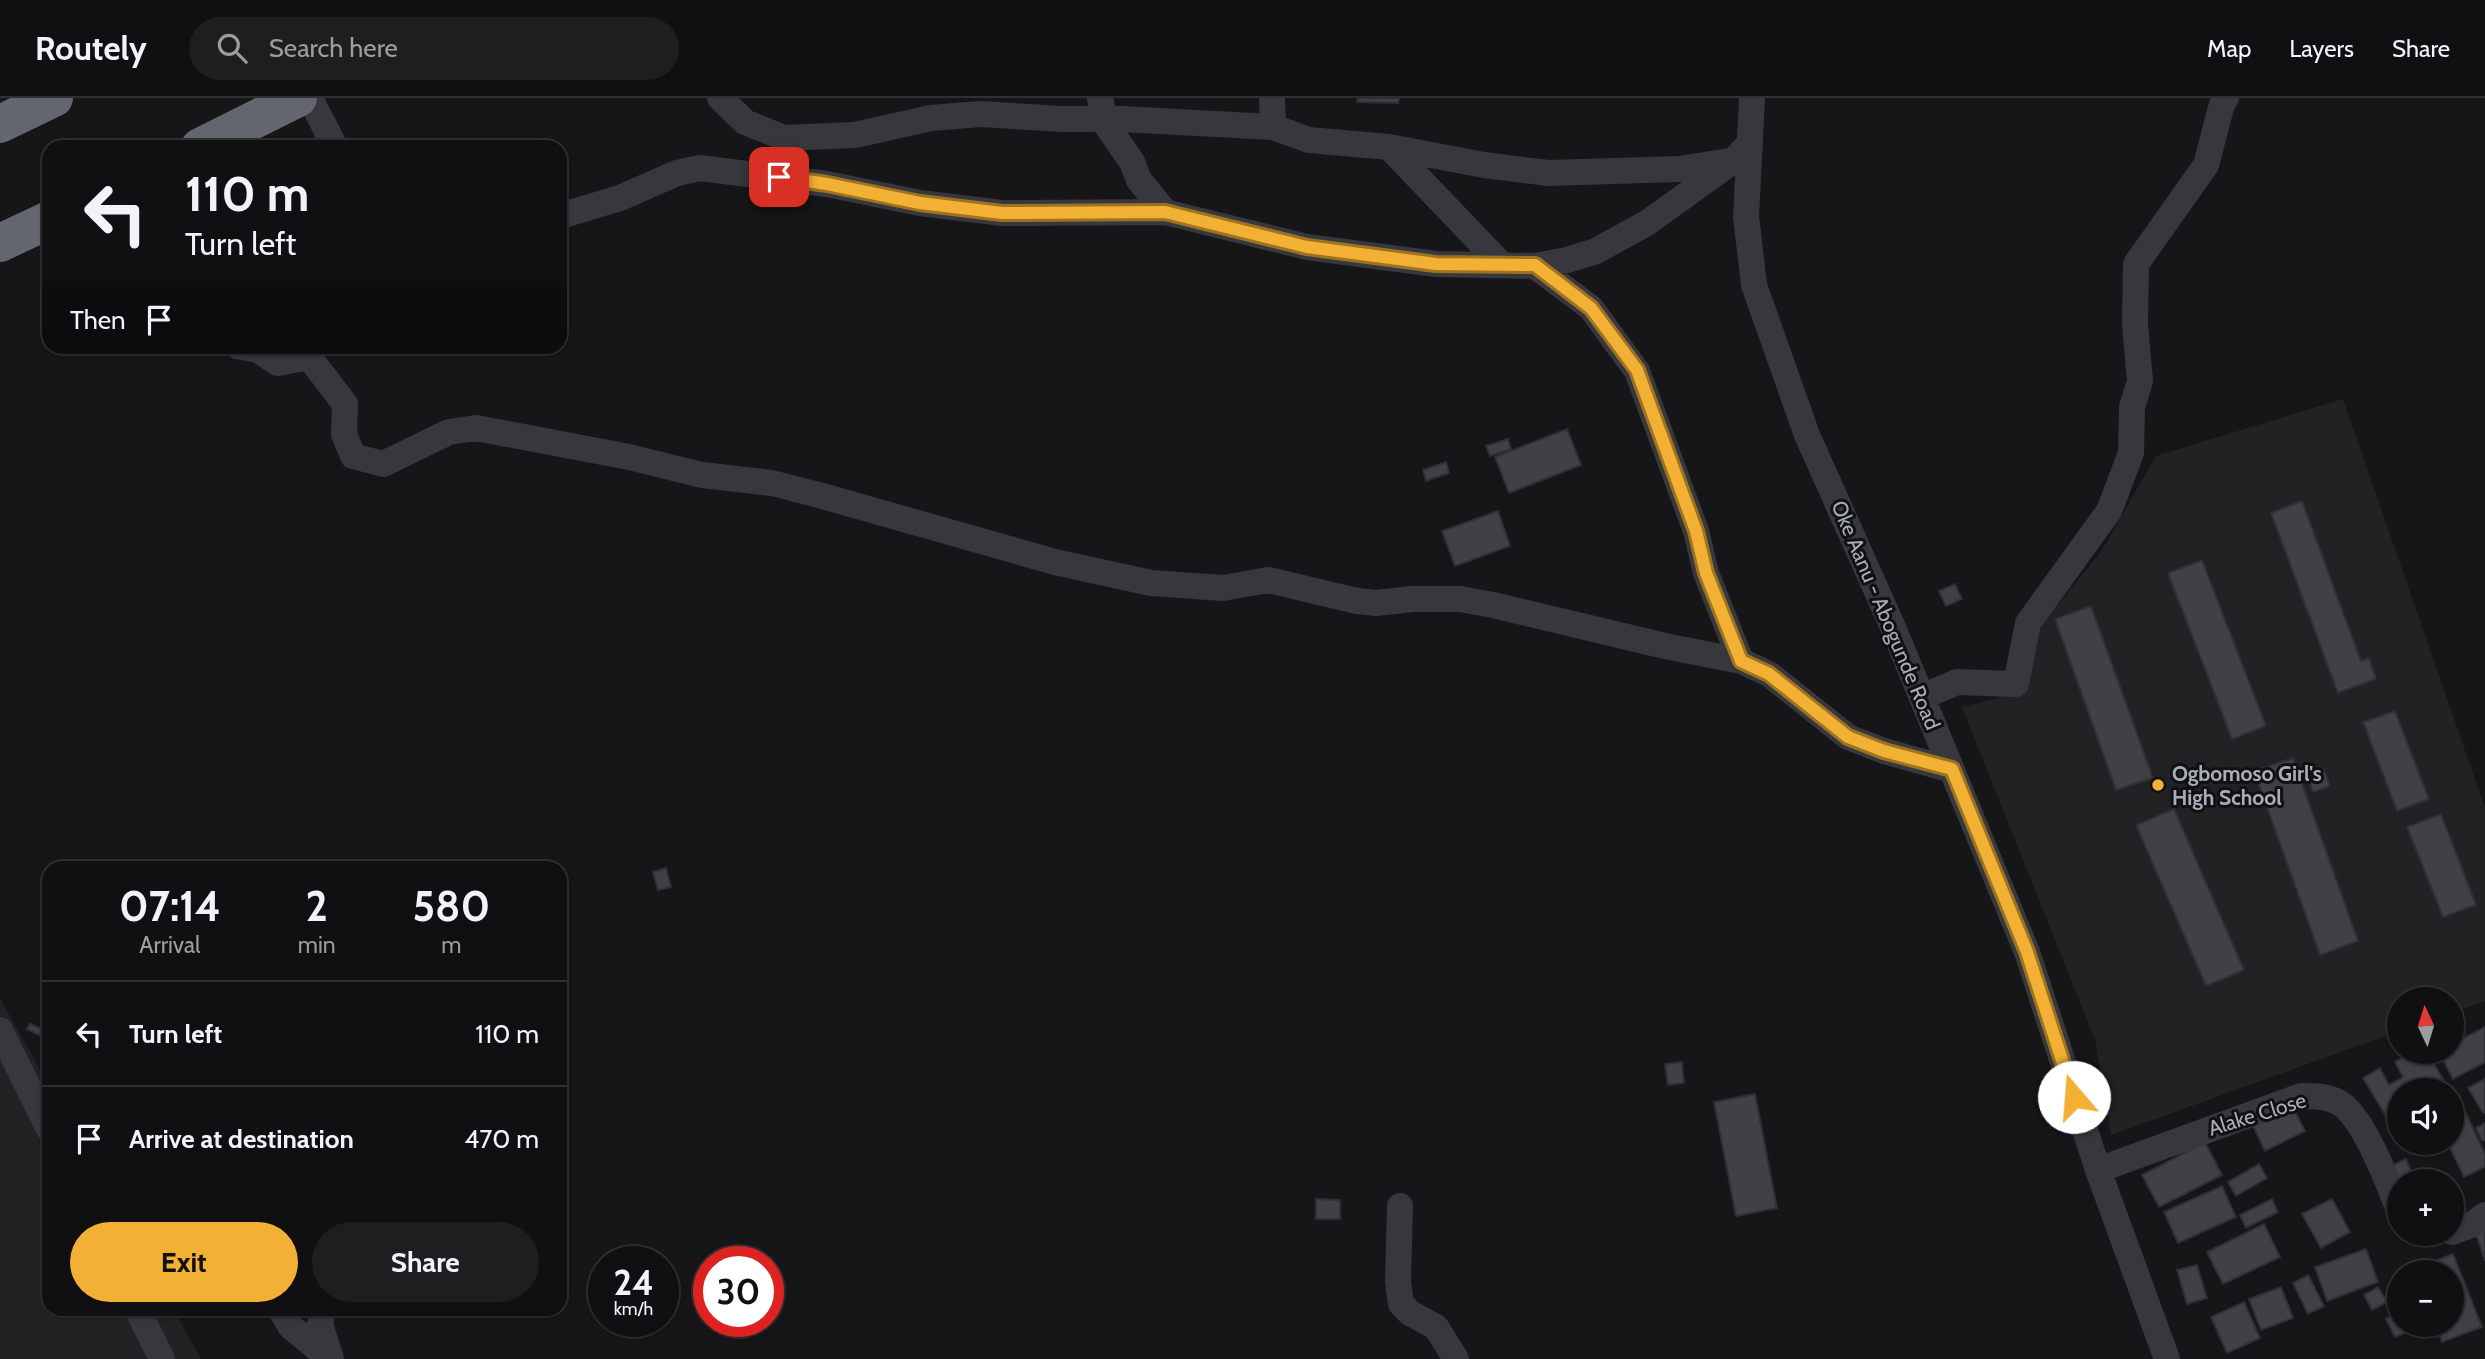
<!DOCTYPE html>
<html lang="en">
<head>
<meta charset="utf-8">
<style>
	:root { --surface:#101012; --page:#1e1e20; --text:#f1f3f6; --muted:#9c9d9f; --line:#303032; --accent:#f2b134 }
	body { margin:0; font-family:Cabin,sans-serif; background:var(--page); color:var(--text); height:100vh; display:flex; flex-direction:column; font-size:26px; white-space:nowrap }
	* { box-sizing:border-box; margin:0 }
	p { font-size:23px; color:var(--muted) }
	.icon { flex:none; width:38px; height:38px; fill:none; stroke:currentColor; stroke-width:2; stroke-linecap:round; stroke-linejoin:round }
	.map { position:relative; flex:1; overflow:hidden }
	.side { position:absolute; left:42px; top:763px; width:525px; height:455px; display:flex; flex-direction:column; background:var(--surface); border-radius:21px; box-shadow:0 2px 5px #0004,0 0 0 2px var(--line) }
	.side>* { flex:none }
	.guide { position:absolute; left:42px; top:42px; width:525px; height:214px; border-radius:21px; box-shadow:0 2px 5px #0004,0 0 0 2px var(--line); background:#101012; color:var(--text); overflow:hidden }
	.needle { width:46px; rotate:356deg }
	.tools { position:absolute; left:2387px; top:889px; display:grid; gap:14px }
	.tools a { display:grid; place-items:center; width:77px; height:77px; border-radius:50%; background:var(--surface); box-shadow:0 2px 5px #0004,0 0 0 2px var(--line); font-size:35px }
	.speed { position:absolute; left:588px; top:1148px; display:flex; gap:14px; font-size:35px; font-weight:700; text-align:center }
	.speed>* { display:grid; place-content:center; width:91px; height:91px; border-radius:50%; background:var(--surface); box-shadow:0 2px 5px #0004,0 0 0 2px var(--line); line-height:1 }
	.speed small { font-size:18px; font-weight:400 }
	.speed .limit { border:10px solid #d22; background:#fff; color:#111 }
	.pin { position:absolute; display:grid; place-items:center; width:60px; height:60px; color:#fff; margin:-30px; border-radius:14px; box-shadow:0 4px 10px #0006 }
	.me { position:absolute; width:77px; margin:-38px; rotate:342deg; stroke-linejoin:round; filter:drop-shadow(0 0 5px #0008) }
	.turn { display:flex; align-items:center; gap:24px; height:147px; padding:0 28px; font-size:32px }
	.turn .icon { width:91px; height:91px; stroke-width:2.5 }
	.turn b { display:block; font-size:49px; line-height:60px }
	.then { display:flex; align-items:center; height:66px; padding:0 28px; background:#0003; gap:14px; font-size:26px }
	.eta { display:flex; justify-content:space-evenly; align-items:center; height:119px; text-align:center }
	.eta b { font-size:42px; font-weight:800; line-height:49px }
	.action { display:flex; gap:14px; margin-top:auto; padding:14px 28px }
	.action a { flex:1; height:80px; border-radius:42px; background:var(--accent); color:#111; font-size:28px; font-weight:800; line-height:80px; text-align:center }
	.action a+a { background:var(--page); color:var(--text) }
	ul { padding:0; list-style:none }
	li { display:flex; align-items:center; gap:21px; height:105px; padding:0 28px; border-top:2px solid var(--line) }
	li div { flex:1 }
	li b { display:block; font-size:26px }
	li em { font-style:normal }
	header { display:flex; align-items:center; gap:42px; box-sizing:border-box; height:98px; padding:0 35px; background:var(--surface); border-bottom:2px solid var(--line) }
	header strong { font-size:33px }
	nav { display:flex; gap:38px; margin-inline-start:auto; font-size:24px }
	.search { width:490px; height:63px; background:var(--page); display:flex; align-items:center; gap:18px; box-sizing:border-box; padding:0 24px; border-radius:38px; color:var(--muted); font-size:26px }
	.map>svg:first-child { display:block }
	.built { fill:#222225 }
	.building { fill:#404145; stroke:#303034; stroke-width:2 }
	.lines { fill:none; stroke-linecap:round; stroke-linejoin:round }
	.minor { stroke:#37383d; stroke-width:26 }
	.highway { stroke:#63666e; stroke-width:38 }
	.route-casing { stroke:#9d7322; stroke-width:18 }
	.route { stroke:#f2b134; stroke-width:12 }
	.poi-dot { fill:#f2b134; stroke:#111113; stroke-width:2.5 }
	.labels { text-anchor:middle; dominant-baseline:central; stroke-width:6; stroke-linejoin:round; paint-order:stroke }
	.street-label { font-size:21px; fill:#a8adb8; stroke:#111113 }
	.poi-label { font-size:21px; font-weight:bold; fill:#a8adb8; stroke:#111113; text-anchor:start }
</style>
</head>
<body>
<header>
<strong>Routely</strong>
<div class="search"><svg class="icon" aria-label="search" viewBox="0 0 24 24"><circle cx="10" cy="10" r="6"/><path d="M15 15l6 6"/></svg>Search here</div>
<nav><a>Map</a><a>Layers</a><a>Share</a></nav>
</header>
<div class="map">
<svg width="2485" height="1261" viewBox="0 0 2485 1261">
	<rect width="100%" height="100%" fill="#161618"/>
	<!-- built -->
	<path class="built" d="M2343,301L2485,710V903L2452,915V901H2399V933L2111,1037L2095,942L1962,609L2022,594L2039,529L2101,454L2156,358Z
		M0,900L49,988V1211H173L201,1261H0Z"/>
	<!-- building -->
	<path class="building" d="M1358,0H1399L1398,5L1357,4Z
		M1567,331L1581,367L1509,395L1495,359Z
		M1508,341L1511,351L1490,358L1486,348Z
		M1446,364L1449,375L1426,383L1423,372Z
		M2302,403L2361,563L2369,560L2376,581L2338,595L2271,415Z
		M1498,413L1510,448L1455,468L1442,433Z
		M2202,462L2266,628L2232,641L2168,475Z
		M1955,486L1962,501L1946,508L1939,493Z
		M2091,508L2153,680L2116,692L2055,521Z
		M2395,613L2429,701L2397,713L2363,624Z
		M2293,660L2358,843L2320,857L2254,673Z
		M2324,671L2330,688L2313,694L2307,676Z
		M2174,711L2244,872L2206,888L2136,727Z
		M2441,716L2476,807L2443,819L2407,729Z
		M666,770L671,789L658,792L653,774Z
		M30,926L42,931L39,937L27,931Z
		M2485,929V964L2453,981L2439,954H2452V946Z
		M2412,954H2427L2448,990L2444,992H2399V1017L2389,1023L2363,980L2380,970L2389,987L2403,979L2395,964Z
		M1682,964L1684,985L1668,987L1665,966Z
		M2485,981V1014L2483,1015L2468,990Z
		M1755,996L1777,1110L1736,1118L1714,1004Z
		M2462,1007L2485,1056V1069L2464,1079L2448,1045H2452V1011Z
		M2293,1009L2305,1033L2265,1053L2253,1028Z
		M2485,1025V1042L2482,1043L2476,1030Z
		M2205,1044L2222,1077L2159,1109L2142,1077Z
		M2406,1061L2415,1083H2399L2386,1070Z
		M2259,1066L2267,1080L2236,1098L2228,1084Z
		M2222,1088L2236,1119L2178,1145L2164,1114Z
		M1316,1101L1340,1102V1121H1316Z
		M2272,1101L2278,1114L2246,1130L2240,1117Z
		M2332,1101L2350,1134L2321,1150L2302,1116Z
		M2485,1124V1163L2473,1127Z
		M2264,1126L2280,1159L2223,1186L2207,1154Z
		M2366,1151L2378,1184L2327,1203L2315,1169Z
		M2453,1156L2482,1229L2442,1244L2435,1227H2452V1174H2415L2414,1171Z
		M2197,1167L2207,1200L2187,1206L2177,1172Z
		M2308,1177L2324,1208L2308,1216L2293,1185Z
		M2281,1189L2293,1220L2261,1232L2249,1201Z
		M2378,1189L2387,1204L2372,1212L2364,1197Z
		M2244,1204L2260,1240L2227,1255L2211,1219Z
		M2399,1214V1227H2406L2409,1233L2395,1239L2386,1221Z"/>
	<g class="lines">
		<!-- minor -->
		<path class="minor" d="M310,0L335,49
			M720,0L745,24L784,40L855,37L931,20L981,16L1062,21H1122L1273,29L1309,42L1389,49L1484,67L1548,75L1679,71L1730,63
			M1100,0L1105,25L1132,64L1139,82L1165,114
			M1272,0L1273,29
			M1752,0L1746,118L1754,187L1807,337L1892,527L2027,854L2098,1072L2167,1261
			M1389,49L1502,167
			M560,118L620,100L677,75L700,70L827,86L920,105L1002,115L1165,114L1307,149L1436,166L1535,168L1567,162L1596,153L1647,125L1733,63L1750,45
			M1535,168L1591,210L1637,273L1696,433L1706,475L1741,563
			M237,248L258,252L278,265L309,259L345,306L344,336L353,358L383,366L449,334L476,330L629,359L702,377L772,385L819,397L1055,464L1151,485L1223,490L1268,482L1357,503L1376,505L1412,501H1460L1493,507L1665,548L1741,563L1769,576L1848,639L1884,653L1952,672
			M1922,599L1957,584L2016,586L2028,525L2109,413L2131,355L2132,309L2140,283L2135,226L2136,166L2206,67L2222,6L2226,0
			M0,932L49,1031
			M2098,1072L2301,998C2314,998 2326,998 2338,1004C2363,1017 2388,1085 2399,1112
			M1400,1108L1398,1183L1401,1206L1410,1215L1436,1229L1456,1261
			M2452,1134L2471,1127L2485,1117
			M137,1211L162,1261
			M280,1211L291,1229L330,1261
			M323,1211L320,1226L331,1261"/>
		<!-- highway -->
		<path class="highway" d="M0,26L54,0
			M200,49L298,0
			M0,145L49,122"/>
	</g>
	<g class="lines">
		<!-- route casing -->
		<g class="route-casing">
			<path id="route" d="M779,79L827,86L920,105L1002,115L1165,114L1307,149L1436,166L1535,167L1591,210L1637,272L1696,433L1706,475L1741,563L1769,576L1848,639L1884,653L1952,671L2027,854L2074,999"/>
		</g>
		<!-- route -->
		<use href="#route" class="route"/>
	</g>
	<!-- markers -->
	<circle class="poi-dot" cx="2158" cy="687" r="7"/>
	<g class="labels">
		<!-- street labels -->
		<g class="street-label">
			<text transform="translate(1886 517) rotate(67)">Oke Aanu - Abogunde Road</text>
			<text transform="translate(2257 1016) rotate(-17)">Alake Close</text>
		</g>
		<!-- poi labels -->
		<g class="poi-label">
			<text x="2172" y="675">Ogbomoso Girl's<tspan x="2172" dy="24">High School</tspan></text>
		</g>
	</g>
</svg>
<div class="tools">
<a><svg class="needle" viewBox="-14 -14 28 28"><path d="M0-13l5 13h-10z" fill="#e53935"/><path d="M0 13l5-13h-10z" fill="#9c9d9f"/></svg></a>
<a><svg class="icon" aria-label="sound" viewBox="0 0 24 24"><path d="M4 9h4l5-4v14l-5-4H4zM17 9q2 3 0 6"/></svg></a>
<a>+</a>
<a>−</a>
</div>
<div class="speed"><div>24<small>km/h</small></div><div class="limit">30</div></div>
<div class="pin" style="left:779px;top:79px;background:#d93025"><svg class="icon" aria-label="arrive" viewBox="0 0 24 24"><path d="M6 21V4h12l-3 4 3 4H6"/></svg></div>
<svg class="me" style="left:2074px;top:999px" viewBox="-20 -20 40 40"><circle r="19" fill="#fff"/><path d="M0-13L10 11 0 6-10 11z" fill="#f2b134"/></svg>
<div class="guide">
<div class="turn"><svg class="icon" aria-label="left" viewBox="0 0 24 24"><path d="M17 20v-9H6M10 6l-5 5 5 5"/></svg><div><b>110 m</b>Turn left</div></div>
<div class="then">Then<svg class="icon" aria-label="arrive" viewBox="0 0 24 24"><path d="M6 21V4h12l-3 4 3 4H6"/></svg></div>
</div>
<section class="side">
<div class="eta">
<div><b>07:14</b><p>Arrival</p></div>
<div><b>2</b><p>min</p></div>
<div><b>580</b><p>m</p></div>
</div>
<ul>
<li><svg class="icon" aria-label="left" viewBox="0 0 24 24"><path d="M17 20v-9H6M10 6l-5 5 5 5"/></svg><div><b>Turn left</b></div><em>110 m</em></li>
<li><svg class="icon" aria-label="arrive" viewBox="0 0 24 24"><path d="M6 21V4h12l-3 4 3 4H6"/></svg><div><b>Arrive at destination</b></div><em>470 m</em></li>
</ul>
<div class="action"><a>Exit</a><a>Share</a></div>
</section>
</div>
</body>
</html>
